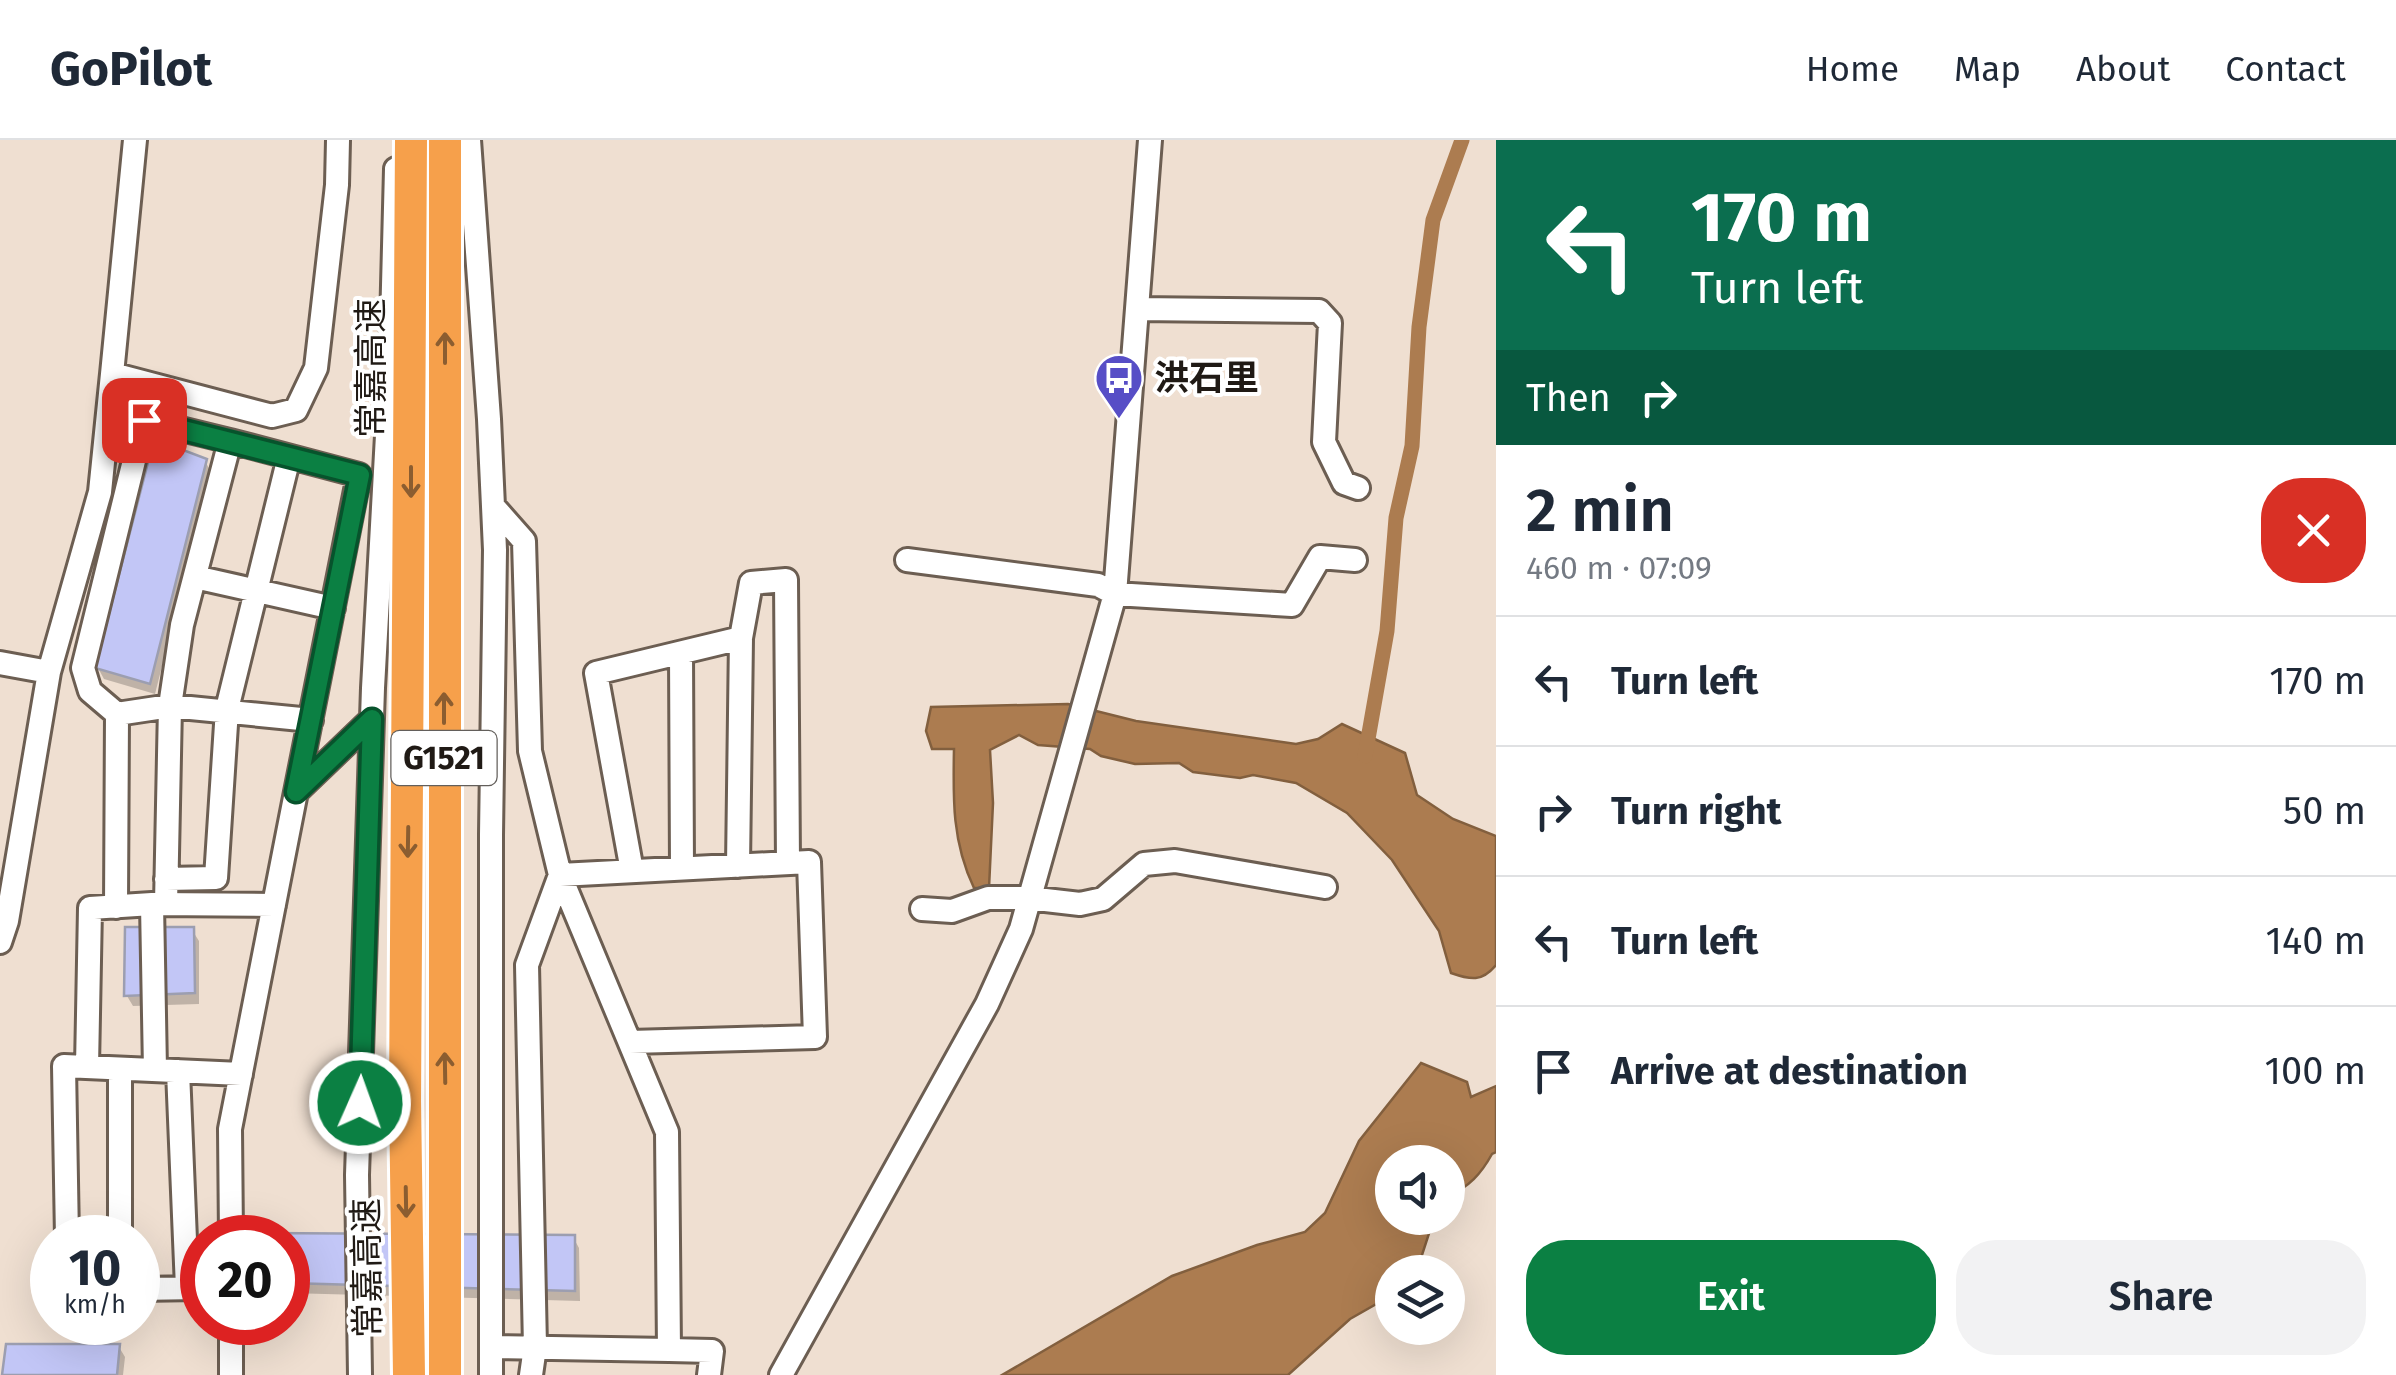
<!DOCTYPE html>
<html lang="en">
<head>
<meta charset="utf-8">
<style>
	:root { --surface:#fff; --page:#f2f2f3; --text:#1f2937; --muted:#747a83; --line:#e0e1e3; --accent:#0b8043 }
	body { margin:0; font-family:"Fira Sans","Noto Sans SC",sans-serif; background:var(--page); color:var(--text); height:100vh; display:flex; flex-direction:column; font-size:38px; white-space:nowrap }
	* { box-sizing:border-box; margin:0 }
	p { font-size:32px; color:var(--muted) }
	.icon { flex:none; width:55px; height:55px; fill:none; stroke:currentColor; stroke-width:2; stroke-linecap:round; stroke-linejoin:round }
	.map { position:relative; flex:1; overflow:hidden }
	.side { display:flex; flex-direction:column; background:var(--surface); width:900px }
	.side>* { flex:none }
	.guide { background:#0b6e4f; color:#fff; overflow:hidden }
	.tools { position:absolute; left:1375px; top:1005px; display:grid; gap:20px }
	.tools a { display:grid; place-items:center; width:90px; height:90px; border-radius:50%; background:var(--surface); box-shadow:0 10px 40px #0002; font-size:50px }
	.speed { position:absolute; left:30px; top:1075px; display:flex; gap:20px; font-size:50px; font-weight:700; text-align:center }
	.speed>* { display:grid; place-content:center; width:130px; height:130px; border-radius:50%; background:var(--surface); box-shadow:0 10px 40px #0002; line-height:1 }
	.speed small { font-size:25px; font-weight:400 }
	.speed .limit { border:15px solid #d22; background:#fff; color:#111 }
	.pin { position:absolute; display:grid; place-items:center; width:85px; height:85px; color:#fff; margin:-42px; border-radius:20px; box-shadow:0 5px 15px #0006 }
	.me { position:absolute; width:110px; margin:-55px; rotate:2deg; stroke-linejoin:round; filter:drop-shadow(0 0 8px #0008) }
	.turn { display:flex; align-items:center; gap:35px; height:210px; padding:0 30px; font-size:45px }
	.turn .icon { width:130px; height:130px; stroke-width:2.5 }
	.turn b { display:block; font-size:70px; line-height:85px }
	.then { display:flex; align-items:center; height:95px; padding:0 30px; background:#0003; gap:20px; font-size:38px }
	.round { display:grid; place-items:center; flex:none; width:105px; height:105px; border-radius:40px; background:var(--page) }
	.head { display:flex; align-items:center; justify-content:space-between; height:170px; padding:0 30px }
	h1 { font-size:60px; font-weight:600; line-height:75px }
	.button { display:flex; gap:20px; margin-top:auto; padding:20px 30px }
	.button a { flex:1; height:115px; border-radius:40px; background:var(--accent); color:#fff; font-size:40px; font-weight:600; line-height:115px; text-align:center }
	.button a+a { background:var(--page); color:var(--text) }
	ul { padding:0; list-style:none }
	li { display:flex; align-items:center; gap:30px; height:130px; padding:0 30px; border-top:2px solid var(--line) }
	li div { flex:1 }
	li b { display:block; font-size:38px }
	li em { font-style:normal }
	header { display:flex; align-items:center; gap:60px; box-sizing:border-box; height:140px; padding:0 50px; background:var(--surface); border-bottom:2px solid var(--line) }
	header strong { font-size:48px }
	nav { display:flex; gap:55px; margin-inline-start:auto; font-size:35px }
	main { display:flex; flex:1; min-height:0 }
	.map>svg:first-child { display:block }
	.water { fill:#ac7c50; stroke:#825f3e; stroke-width:2.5 }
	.shadow { fill:#0003 }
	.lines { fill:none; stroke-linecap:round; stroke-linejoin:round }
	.canal { stroke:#ac7c50; stroke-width:15 }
	.building { fill:#c2c6f6; stroke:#9c9eb0; stroke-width:2.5 }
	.minor-casing { stroke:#6c5e52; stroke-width:28 }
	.highway-casing { stroke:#fff; stroke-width:38 }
	.minor { stroke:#fff; stroke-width:22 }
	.highway { stroke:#f6a04b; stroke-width:32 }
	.oneway { stroke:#8b5d30 }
	.route-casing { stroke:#07532c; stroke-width:25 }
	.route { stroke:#0b8043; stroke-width:18 }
	.labels { text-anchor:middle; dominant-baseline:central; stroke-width:8; stroke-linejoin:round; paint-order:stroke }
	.shield { fill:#fff; stroke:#635f5b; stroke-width:2.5 }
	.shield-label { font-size:32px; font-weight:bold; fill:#201a15 }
	.street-label { font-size:35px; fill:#201a15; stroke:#fff }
	.poi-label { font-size:35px; font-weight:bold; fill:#201a15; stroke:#fff; text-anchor:start }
</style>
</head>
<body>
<header>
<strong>GoPilot</strong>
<nav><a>Home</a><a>Map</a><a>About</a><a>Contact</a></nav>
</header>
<main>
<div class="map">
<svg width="1496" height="1235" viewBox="0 0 1496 1235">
	<rect width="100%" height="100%" fill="#efdfd1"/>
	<!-- water -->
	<path class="water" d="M1068,564L1136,581L1296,604L1318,599L1342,584L1405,613L1417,655L1453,679L1496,696V825C1482,842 1471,840 1451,833L1439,791L1392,720L1347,673L1296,643L1253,635L1240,638L1193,632L1179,623L1135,624L1101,616L1090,609L1038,605L1019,595L990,610L993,663L989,748H974C952,702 953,659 954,609H932L926,591L931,567Z
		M1421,923L1467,942L1471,957L1496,946V1012L1492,1014C1481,1034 1469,1047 1448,1056V1022H1392V1078H1434L1422,1115L1413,1132H1392V1155L1350,1179L1288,1235H1002L1172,1136L1257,1105L1305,1092L1325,1073L1359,1001Z"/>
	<!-- shadow -->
	<path class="shadow" d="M205,321L211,332L155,554L104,539L98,528Z
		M192,790L199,801V864L133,866L127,856Z
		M573,1097L579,1108L580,1161L288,1153V1098Z
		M119,1207L125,1217L123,1235H5Z"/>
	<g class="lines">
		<!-- canal -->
		<path class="canal" d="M1365,616L1387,491L1396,378L1412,306L1419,187L1433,80L1462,0"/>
	</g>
	<!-- building -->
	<path class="building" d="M154,299L207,319L150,544L95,528Z
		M125,787H194L195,853L124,856Z
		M261,1093L575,1095V1151L288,1143V1098H261Z
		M6,1204H120L117,1235H2Z"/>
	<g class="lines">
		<!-- minor casing -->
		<g class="minor-casing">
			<path id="minor" d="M469,0L489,279L495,410L491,695V1235
				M1137,169L1319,171L1330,183L1324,302L1344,343L1358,348
				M112,234L135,0
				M907,420L1098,445L1115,454L1292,465L1320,417L1355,420
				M195,437L333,468
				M681,513L682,728
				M0,523L49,532
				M117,574L90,551L83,528L144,280L230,301
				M738,726L741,498
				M632,731L596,533L741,498L751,443L786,440L788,723
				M166,739L216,738L227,569L289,317
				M152,764L155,930
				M166,764L170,566L182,485L230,301L359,335L296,652
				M116,767L117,574L170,566L311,580
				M922,769L952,771L988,758H1028L1080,764L1103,759L1144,724L1175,721L1325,747
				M0,802L7,781L49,532L100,352L112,234L272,276L296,270L316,228L337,45L338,0
				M87,927L90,768L152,764L274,765
				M120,929V1098
				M178,931L187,1148
				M67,1098L64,926L241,934
				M231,1098L230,989L296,652L372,579
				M138,1149L199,1148
				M231,1182V1235
				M491,1207L669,1210L667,992L560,735L530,611L524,401L493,366
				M669,1210L712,1211L709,1235
				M360,1235L357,1035L373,548L391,223L396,29
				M531,1235L535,1207L527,825L560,735L809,722L815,897L630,902
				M781,1235L987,864L1021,789L1115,454L1150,0"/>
		</g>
		<!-- highway casing -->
		<g class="highway-casing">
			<path id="highway" d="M409,1235L405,961L411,0
				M445,1235V0"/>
		</g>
		<!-- minor -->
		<use href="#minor" class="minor"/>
		<!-- highway -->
		<use href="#highway" class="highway"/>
	</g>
	<!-- one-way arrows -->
	<defs><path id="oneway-shaft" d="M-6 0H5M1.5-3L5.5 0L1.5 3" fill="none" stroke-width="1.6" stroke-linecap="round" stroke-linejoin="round" transform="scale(2.5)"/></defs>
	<g class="oneway">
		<use href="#oneway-shaft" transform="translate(445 208) rotate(-90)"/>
		<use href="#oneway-shaft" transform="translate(411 342) rotate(90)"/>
		<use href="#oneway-shaft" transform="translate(444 568) rotate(-90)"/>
		<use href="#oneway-shaft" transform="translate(408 702) rotate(91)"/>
		<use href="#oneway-shaft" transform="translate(445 928) rotate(-91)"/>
		<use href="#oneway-shaft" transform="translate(406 1062) rotate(89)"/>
	</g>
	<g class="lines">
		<!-- route casing -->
		<g class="route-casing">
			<path id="route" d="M144,280L360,335L296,652L372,579L360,963"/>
		</g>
		<!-- route -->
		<use href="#route" class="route"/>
	</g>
	<!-- icons -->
	<defs>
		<g id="bus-pin" transform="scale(2.5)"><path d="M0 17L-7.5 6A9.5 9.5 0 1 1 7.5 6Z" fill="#574ec6" stroke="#fff"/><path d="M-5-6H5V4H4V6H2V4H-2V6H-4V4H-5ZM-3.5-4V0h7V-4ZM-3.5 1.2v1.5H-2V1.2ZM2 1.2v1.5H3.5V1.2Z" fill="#fff"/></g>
	</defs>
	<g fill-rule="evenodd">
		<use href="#bus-pin" x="1119" y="238"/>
	</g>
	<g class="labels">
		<!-- shield labels -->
		<rect class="shield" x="391.5" y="591" width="105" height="54" rx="8"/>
		<g class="shield-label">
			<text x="444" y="618">G1521</text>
		</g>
		<!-- street labels -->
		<g class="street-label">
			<text transform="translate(371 228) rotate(-90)">常嘉高速</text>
			<text transform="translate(367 1128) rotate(-91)">常嘉高速</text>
		</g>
		<!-- poi labels -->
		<g class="poi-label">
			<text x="1154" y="238">洪石里</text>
		</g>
	</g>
</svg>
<div class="tools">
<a><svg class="icon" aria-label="sound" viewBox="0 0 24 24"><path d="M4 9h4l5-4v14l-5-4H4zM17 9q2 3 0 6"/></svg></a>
<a><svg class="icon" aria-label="layers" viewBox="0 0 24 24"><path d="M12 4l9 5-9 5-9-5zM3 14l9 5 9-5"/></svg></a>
</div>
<div class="speed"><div>10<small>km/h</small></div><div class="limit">20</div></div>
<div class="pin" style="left:144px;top:280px;background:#d93025"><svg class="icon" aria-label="arrive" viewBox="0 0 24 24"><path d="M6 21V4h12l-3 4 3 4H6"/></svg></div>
<svg class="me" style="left:360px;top:963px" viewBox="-20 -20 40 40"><circle r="17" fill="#0b8043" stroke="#fff" stroke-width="3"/><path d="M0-11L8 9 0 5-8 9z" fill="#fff"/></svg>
</div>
<section class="side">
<div class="guide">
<div class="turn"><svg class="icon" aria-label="left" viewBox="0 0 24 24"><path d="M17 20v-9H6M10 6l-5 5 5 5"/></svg><div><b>170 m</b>Turn left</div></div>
<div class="then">Then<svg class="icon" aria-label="right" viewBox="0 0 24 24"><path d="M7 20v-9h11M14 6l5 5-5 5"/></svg></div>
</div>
<div class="head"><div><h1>2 min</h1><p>460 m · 07:09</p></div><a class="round" style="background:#d93025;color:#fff"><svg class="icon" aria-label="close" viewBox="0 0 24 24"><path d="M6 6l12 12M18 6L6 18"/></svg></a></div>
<ul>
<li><svg class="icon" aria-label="left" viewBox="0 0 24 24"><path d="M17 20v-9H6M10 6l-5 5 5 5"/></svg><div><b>Turn left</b></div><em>170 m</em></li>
<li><svg class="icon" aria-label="right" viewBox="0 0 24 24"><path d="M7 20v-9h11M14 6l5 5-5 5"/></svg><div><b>Turn right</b></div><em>50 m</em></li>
<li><svg class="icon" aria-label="left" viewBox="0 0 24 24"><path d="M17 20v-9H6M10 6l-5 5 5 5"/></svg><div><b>Turn left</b></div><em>140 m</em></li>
<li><svg class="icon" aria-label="arrive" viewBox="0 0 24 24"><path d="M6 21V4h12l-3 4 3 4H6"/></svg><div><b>Arrive at destination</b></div><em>100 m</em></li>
</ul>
<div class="button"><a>Exit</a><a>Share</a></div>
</section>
</main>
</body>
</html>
